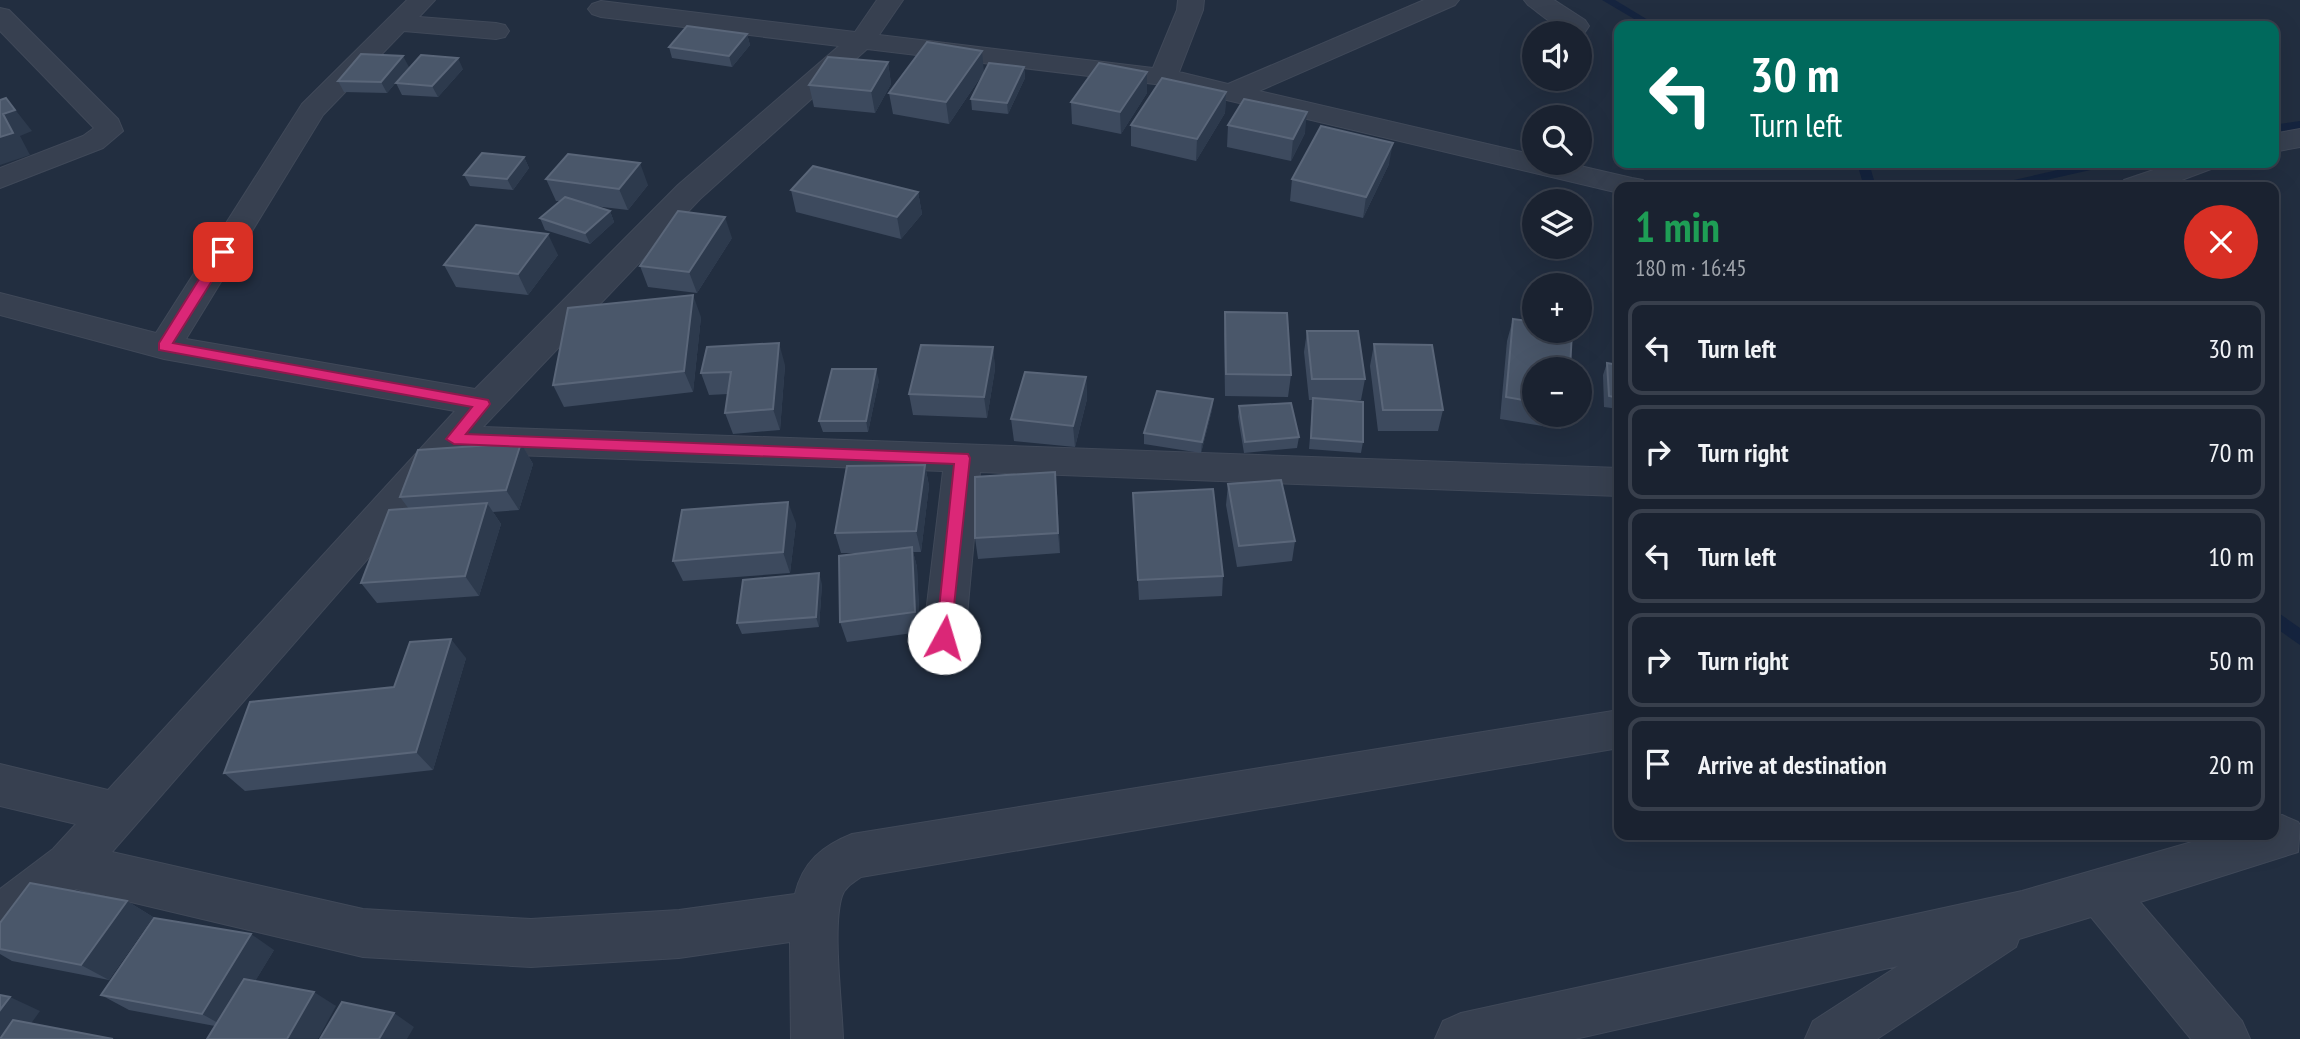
<!DOCTYPE html>
<html lang="en">
<head>
<meta charset="utf-8">
<style>
	:root { --surface:#1a2230; --page:#272f3c; --text:#f1f3f6; --muted:#9fa4ab; --line:#383f4c }
	body { margin:0; font-family:"PT Sans Narrow",sans-serif; background:var(--page); color:var(--text); height:100vh; display:flex; flex-direction:column; font-size:26px; white-space:nowrap }
	* { box-sizing:border-box; margin:0 }
	p { font-size:23px; color:var(--muted) }
	.icon { flex:none; width:38px; height:38px; fill:none; stroke:currentColor; stroke-width:2; stroke-linecap:round; stroke-linejoin:round }
	.map { position:relative; flex:1; overflow:hidden }
	.side { position:absolute; left:1614px; top:182px; width:665px; height:658px; display:flex; flex-direction:column; background:var(--surface); border-radius:14px; box-shadow:0 7px 28px #0002,0 0 0 2px var(--line) }
	.side>* { flex:none }
	.banner { position:absolute; left:1614px; top:21px; width:665px; height:147px; border-radius:14px; box-shadow:0 7px 28px #0002,0 0 0 2px var(--line); background:#00695c; color:#fff; overflow:hidden }
	.buttons { position:absolute; left:1522px; top:21px; display:grid; gap:14px }
	.buttons a { display:grid; place-items:center; width:70px; height:70px; border-radius:50%; background:var(--surface); box-shadow:0 7px 28px #0002,0 0 0 2px var(--line); font-size:35px }
	.pin { position:absolute; display:grid; place-items:center; width:60px; height:60px; color:#fff; margin:-30px; border-radius:14px; box-shadow:0 4px 10px #0006 }
	.me { position:absolute; width:77px; margin:-38px; rotate:6deg; stroke-linejoin:round; filter:drop-shadow(0 0 5px #0008) }
	.turn { display:flex; align-items:center; gap:24px; height:147px; padding:0 21px; font-size:32px }
	.turn .icon { width:91px; height:91px; stroke-width:2.5 }
	.turn b { display:block; font-size:49px; line-height:60px }
	.round { display:grid; place-items:center; flex:none; width:74px; height:74px; border-radius:37px; background:var(--page) }
	.overview { display:flex; align-items:center; justify-content:space-between; height:119px; padding:0 21px }
	h1 { font-size:42px; font-weight:700; line-height:52px; color:#1e9e55 }
	ul { padding:0; list-style:none }
	li { display:flex; align-items:center; gap:21px; height:94px; margin:0 14px 10px; padding:0 7px; border:4px solid var(--line); border-radius:14px }
	li div { flex:1 }
	li b { display:block; font-size:26px }
	li em { font-style:normal }
	.map>svg:first-child { display:block }
	.lines { fill:none; stroke-linecap:round; stroke-linejoin:round }
	.stream { fill:#15243f; fill-rule:evenodd }
	.street-casing { stroke:#404959; stroke-width:2 }
	.street { fill:#374050; fill-rule:evenodd }
	.wall { fill:#3d4a5e }
	.shaded-wall { fill:#2d3a4d }
	.building { fill:#4a576a; stroke:#5a6679; stroke-width:2 }
	.route { fill:#db2777; stroke:#8e194d; stroke-width:2 }
</style>
</head>
<body>
<div class="map">
<svg width="2300" height="1039" viewBox="0 0 2300 1039">
	<rect width="100%" height="100%" fill="#222e40"/>
	<g class="lines">
		<!-- stream -->
		<path class="stream" d="M1602,0H1615L1658,26H1646Z
			M2300,121V129L2273,132V125Z
			M1857,163H1869L1876,187H1864Z
			M2089,163H2110L2108,166L2015,187H1994L1996,184Z
			M2273,609L2300,628V645L2273,626Z"/>
		<!-- street casing -->
		<g class="street-casing">
			<path id="street" d="M407,0H435L419,17L496,23L505,25L509,31L505,37L496,39L404,31L323,115L186,339L475,389L678,185L839,46L601,17L592,14L588,9L592,4L601,1L855,32L877,0H903L879,35L1153,68L1177,10L1178,0H1204L1203,10L1179,72L1228,84L1424,0H1459L1455,5L1259,91L1535,155V163H1567L1632,178L1643,180L1647,187H1619V193L1163,85L867,49L700,199L483,427L1619,468V496L980,472L965,638L959,650L944,655L929,650L923,638L943,471L460,453L112,852L363,909L531,919L679,910L795,894C803,862 822,846 852,834L1619,710V748L861,877C854,882 845,887 842,896C832,927 842,1003 843,1039H791L790,942L679,958L531,967L363,957L76,889L17,936L0,943V889L53,849L76,824L0,806V764L108,790L455,411L164,359L0,315V293L156,333L302,104Z
				M1524,0H1554L1585,20L1589,26L1585,32C1564,37 1545,17 1528,5Z
				M0,8L9,10L118,119L123,131L103,148L0,188V168L83,136L94,128L0,31Z
				M2300,129V147L2273,152V134Z
				M2174,163H2216L2211,169L2163,187H2120L2124,180Z
				M2282,815L2298,822L2300,825L2298,852L2140,902L2242,1021L2250,1039H2191L2091,917L2019,939L2016,947L1877,1039H1805L1813,1021L1898,966L1575,1039H1435L1443,1021L1461,1013L2022,891L2216,835H2273V818Z"/>
		</g>
		<!-- street -->
		<use href="#street" class="street"/>
	</g>
	<!-- wall -->
	<path class="wall" d="M747,34L750,45L732,67L672,58L669,47Z
		M888,62L891,84L875,113L814,107L809,85Z
		M409,67L387,93L344,92L338,81Z
		M1024,67L1025,78L1008,114L972,110L971,99Z
		M463,69L438,97L402,95L396,83Z
		M984,72L949,124L893,114L889,93Z
		M1147,72V93L1121,134L1072,124L1071,102Z
		M1226,92L1225,113L1196,161L1131,146V125Z
		M1228,125L1305,133L1291,161L1227,147Z
		M524,157L529,168L513,190L470,186L464,175Z
		M1389,164L1363,218L1290,201L1292,179Z
		M546,179L648,185L628,210L594,206L610,211L614,222L590,244L545,230L540,218L560,201H556Z
		M791,190L918,192L922,214L901,239L796,212Z
		M732,238L697,293L648,287L640,266Z
		M558,255L528,295L456,287L444,265Z
		M1225,312L1291,375L1288,397L1225,396L1224,334Z
		M701,317L693,392L564,407L553,385Z
		M1513,319L1535,369V415H1566L1561,429L1500,419L1507,341Z
		M1307,331L1365,379L1361,400H1335L1363,442L1361,453L1309,449L1313,400H1309L1304,352Z
		M1374,344L1443,410L1438,431H1378L1370,366Z
		M993,347L995,369L987,418L913,415L909,394Z
		M1607,363L1619,365V409L1604,407L1603,375Z
		M785,365L780,430L733,434L725,413L728,394L709,395L701,373Z
		M1086,377L1087,399L1075,447L1014,441L1011,419Z
		M879,380L868,432H823L819,421Z
		M1213,399L1212,410L1201,453L1144,444V433Z
		M1239,406L1299,437L1297,448L1244,453L1238,417Z
		M521,443L533,464L519,510L493,512L501,524L479,596L377,603L361,583L409,509L400,497Z
		M925,465L929,486L921,552H913L917,567L920,632L847,642L840,622L866,553H841L835,533Z
		M1228,484L1295,541L1292,561L1237,567L1226,505Z
		M1057,493L1060,553L978,559L975,538Z
		M1133,493L1223,576L1222,596L1139,600Z
		M796,523L790,573L683,581L673,561Z
		M822,584L819,627L742,634L737,623Z
		M466,658L433,770L245,791L224,773L394,687Z
		M127,901L153,917L109,980L12,961L0,954V923Z
		M274,950L255,981L336,1006L215,1026L129,1010L101,995Z"/>
	<!-- shaded-wall -->
	<path class="shaded-wall" d="M747,34L750,45L732,67L729,56Z
		M982,51L984,72L949,124L946,102Z
		M403,56L409,67L387,93L381,82Z
		M458,58L463,69L438,97L432,86Z
		M888,62L891,84L875,113L871,91Z
		M1024,67L1025,78L1008,114L1007,103Z
		M1147,72V93L1121,134L1120,112Z
		M1226,92L1225,113L1196,161L1197,139Z
		M6,98L32,131L20,136L30,155L0,165V137Z
		M1307,112L1305,133L1291,161L1293,139Z
		M1393,143L1389,164L1363,218L1366,197Z
		M524,157L529,168L513,190L507,179Z
		M640,163L648,185L628,210L619,189Z
		M918,192L922,214L901,239L897,217Z
		M610,211L614,222L590,244L585,233Z
		M725,217L732,238L697,293L689,272Z
		M548,234L558,255L528,295L518,274Z
		M693,295L701,317L693,392L684,371Z
		M779,343L785,365L780,430L773,409Z
		M993,347L995,369L987,418L984,397Z
		M876,369L879,380L868,432L866,421Z
		M1086,377L1087,399L1075,447L1073,426Z
		M1213,399L1212,410L1201,453L1202,442Z
		M521,443L533,464L519,510L506,490Z
		M925,465L929,486L921,552L916,531Z
		M1055,472L1057,493L1060,553L1058,533Z
		M788,502L796,523L790,573L783,552Z
		M487,503L501,524L479,596L465,576Z
		M912,547L917,567L920,632L915,612Z
		M819,573L822,584L819,627L816,617Z
		M451,639L466,658L433,770L416,752Z
		M127,901L153,917L109,980L81,965Z
		M251,934L274,950L227,1028L202,1014Z
		M314,992L336,1006L318,1039H287Z
		M10,997L40,1011L20,1039H0V1010Z
		M394,1013L414,1027L407,1039H379Z"/>
	<!-- building -->
	<path class="building" d="M687,26L747,34L729,56L669,47Z
		M927,42L982,51L946,102L889,93Z
		M361,54L403,56L381,82L338,81Z
		M421,55L458,58L432,86L396,83Z
		M828,57L888,62L871,91L809,85Z
		M989,63L1024,67L1007,103L971,99Z
		M1099,63L1147,72L1120,112L1071,102Z
		M1162,78L1226,92L1197,139L1131,125Z
		M6,98L15,110L3,114L13,133L0,137V100Z
		M1244,99L1307,112L1293,139L1228,125Z
		M1321,126L1393,143L1366,197L1292,179Z
		M482,153L524,157L507,179L464,175Z
		M568,154L640,163L619,189L546,179Z
		M813,166L918,192L897,217L791,190Z
		M565,197L610,211L585,233L540,218Z
		M678,211L725,217L689,272L640,266Z
		M476,225L548,234L518,274L444,265Z
		M693,295L684,371L553,385L568,308Z
		M1225,312L1287,313L1291,375L1226,374Z
		M1513,319L1535,322V331H1572L1570,369H1535V402L1506,397Z
		M1307,331H1358L1365,379H1312Z
		M779,343L773,409L725,413L731,372L701,373L707,347Z
		M1374,344L1432,345L1443,410H1383Z
		M921,345L993,347L984,397L909,394Z
		M1607,363L1619,365V398L1609,396Z
		M832,369H876L866,421H819Z
		M1025,372L1086,377L1073,426L1011,419Z
		M1157,391L1213,399L1202,442L1144,433Z
		M1313,398L1363,402V442L1311,438Z
		M1291,403L1299,437L1245,442L1239,406Z
		M521,443L506,490L400,497L418,450Z
		M925,465L916,531L835,533L847,466Z
		M1055,472L1058,533L975,538V477Z
		M1281,480L1295,541L1239,546L1228,484Z
		M1213,489L1223,576L1138,580L1133,493Z
		M788,502L783,552L673,561L682,510Z
		M487,503L465,576L361,583L389,510Z
		M912,547L915,612L840,622L839,556Z
		M819,573L816,617L737,623L743,580Z
		M451,639L416,752L224,773L250,702L394,687L410,642Z
		M30,883L127,901L81,965L0,949V923Z
		M154,918L251,934L202,1014L101,995Z
		M244,979L314,992L287,1039H207Z
		M0,995L10,997L0,1010Z
		M342,1002L394,1013L379,1039H320Z
		M13,1020L113,1039H0Z"/>
	<!-- route -->
	<path class="route" d="M223,248L230,252L173,343L488,400L490,404L488,407L466,434L968,454L970,458L950,643H938L936,638L954,464L454,444L446,439L472,407L159,350V343L218,249Z"/>
</svg>
<div class="buttons">
<a><svg class="icon" aria-label="sound" viewBox="0 0 24 24"><path d="M4 9h4l5-4v14l-5-4H4zM17 9q2 3 0 6"/></svg></a>
<a><svg class="icon" aria-label="search" viewBox="0 0 24 24"><circle cx="10" cy="10" r="6"/><path d="M15 15l6 6"/></svg></a>
<a><svg class="icon" aria-label="layers" viewBox="0 0 24 24"><path d="M12 4l9 5-9 5-9-5zM3 14l9 5 9-5"/></svg></a>
<a>+</a>
<a>−</a>
</div>
<div class="pin" style="left:223px;top:252px;background:#d93025"><svg class="icon" aria-label="arrive" viewBox="0 0 24 24"><path d="M6 21V4h12l-3 4 3 4H6"/></svg></div>
<svg class="me" style="left:944px;top:638px" viewBox="-20 -20 40 40"><circle r="19" fill="#fff"/><path d="M0-13L10 11 0 6-10 11z" fill="#db2777"/></svg>
<div class="banner">
<div class="turn"><svg class="icon" aria-label="left" viewBox="0 0 24 24"><path d="M17 20v-9H6M10 6l-5 5 5 5"/></svg><div><b>30 m</b>Turn left</div></div>
</div>
<section class="side">
<div class="overview"><div><h1>1 min</h1><p>180 m · 16:45</p></div><a class="round" style="background:#d93025;color:#fff"><svg class="icon" aria-label="close" viewBox="0 0 24 24"><path d="M6 6l12 12M18 6L6 18"/></svg></a></div>
<ul>
<li><svg class="icon" aria-label="left" viewBox="0 0 24 24"><path d="M17 20v-9H6M10 6l-5 5 5 5"/></svg><div><b>Turn left</b></div><em>30 m</em></li>
<li><svg class="icon" aria-label="right" viewBox="0 0 24 24"><path d="M7 20v-9h11M14 6l5 5-5 5"/></svg><div><b>Turn right</b></div><em>70 m</em></li>
<li><svg class="icon" aria-label="left" viewBox="0 0 24 24"><path d="M17 20v-9H6M10 6l-5 5 5 5"/></svg><div><b>Turn left</b></div><em>10 m</em></li>
<li><svg class="icon" aria-label="right" viewBox="0 0 24 24"><path d="M7 20v-9h11M14 6l5 5-5 5"/></svg><div><b>Turn right</b></div><em>50 m</em></li>
<li><svg class="icon" aria-label="arrive" viewBox="0 0 24 24"><path d="M6 21V4h12l-3 4 3 4H6"/></svg><div><b>Arrive at destination</b></div><em>20 m</em></li>
</ul>
</section>
</div>
</body>
</html>
